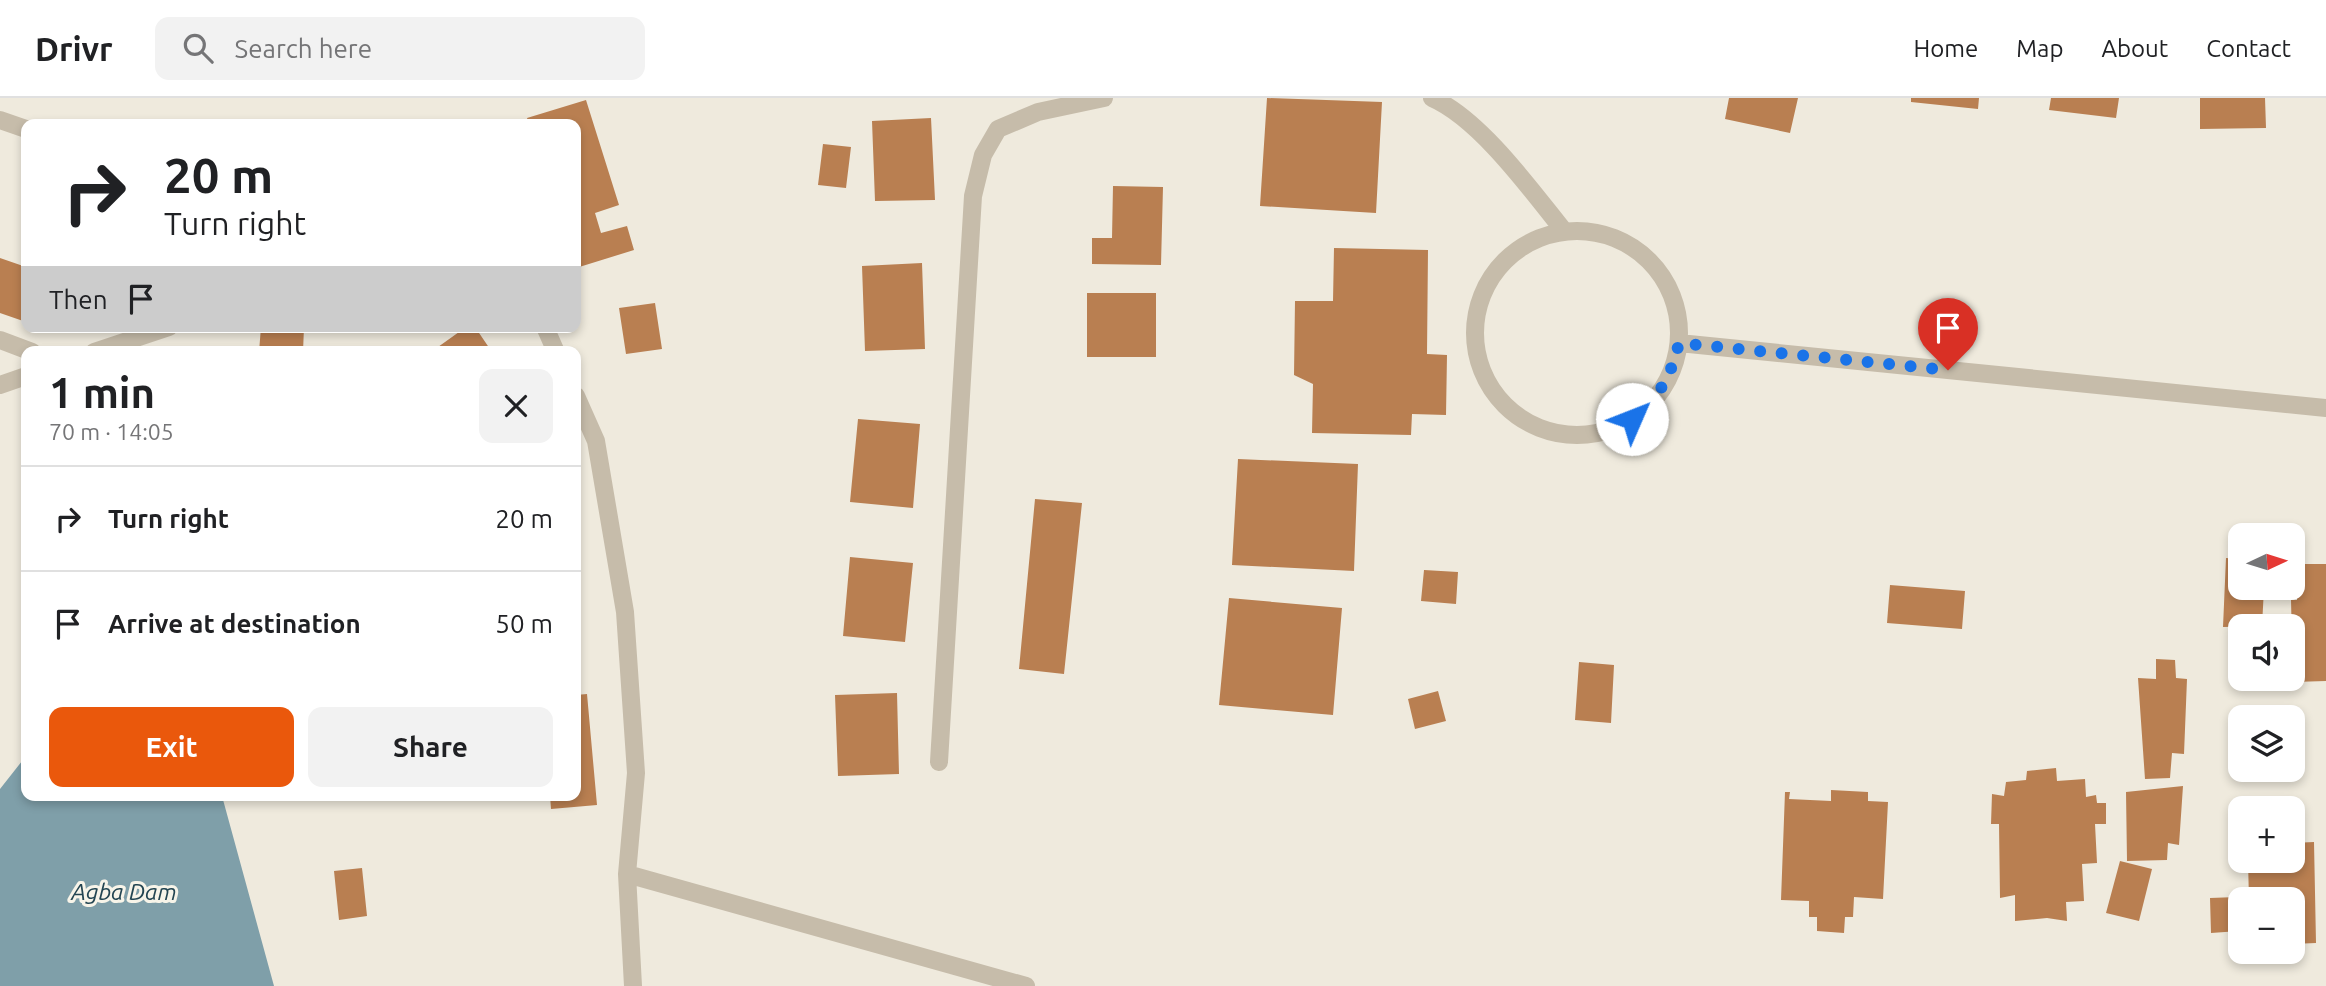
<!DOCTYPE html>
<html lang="en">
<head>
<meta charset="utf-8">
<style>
	:root { --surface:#fff; --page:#f2f2f2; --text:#202124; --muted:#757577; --line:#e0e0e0; --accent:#ea580c }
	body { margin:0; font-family:Ubuntu,sans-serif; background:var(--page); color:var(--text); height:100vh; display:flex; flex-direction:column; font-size:26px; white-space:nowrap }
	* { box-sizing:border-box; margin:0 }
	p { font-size:23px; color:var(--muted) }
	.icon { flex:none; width:38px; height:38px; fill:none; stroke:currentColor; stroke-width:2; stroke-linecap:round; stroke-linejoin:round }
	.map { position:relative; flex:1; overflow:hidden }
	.panel { position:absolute; left:21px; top:248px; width:560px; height:455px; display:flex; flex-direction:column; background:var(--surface); border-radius:14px; box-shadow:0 4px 10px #0003 }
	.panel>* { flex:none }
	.banner { position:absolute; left:21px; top:21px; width:560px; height:214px; border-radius:14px; box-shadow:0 4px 10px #0003; background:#fff; color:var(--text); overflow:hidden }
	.needle { width:46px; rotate:86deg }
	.fabs { position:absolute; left:2228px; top:425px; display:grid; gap:14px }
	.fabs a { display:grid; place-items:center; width:77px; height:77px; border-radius:14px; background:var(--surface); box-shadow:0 4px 10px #0003; font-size:35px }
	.pin { position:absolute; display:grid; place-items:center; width:60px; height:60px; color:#fff; margin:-72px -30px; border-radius:50% 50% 50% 0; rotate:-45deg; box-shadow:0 0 7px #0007 }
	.pin .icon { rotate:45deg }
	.me { position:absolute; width:77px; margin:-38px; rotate:46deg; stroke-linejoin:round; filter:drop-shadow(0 0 5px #0008) }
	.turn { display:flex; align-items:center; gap:24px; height:147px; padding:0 28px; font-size:32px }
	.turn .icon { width:91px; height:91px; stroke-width:2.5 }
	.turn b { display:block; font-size:49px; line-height:60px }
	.then { display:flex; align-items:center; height:66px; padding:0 28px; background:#0003; gap:14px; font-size:26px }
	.round { display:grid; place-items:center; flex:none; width:74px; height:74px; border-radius:14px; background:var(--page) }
	.overview { display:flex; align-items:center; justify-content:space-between; height:119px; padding:0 28px }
	h1 { font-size:42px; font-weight:600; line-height:52px }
	.button { display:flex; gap:14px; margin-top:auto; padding:14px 28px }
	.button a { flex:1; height:80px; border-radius:14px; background:var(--accent); color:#fff; font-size:28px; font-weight:600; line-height:80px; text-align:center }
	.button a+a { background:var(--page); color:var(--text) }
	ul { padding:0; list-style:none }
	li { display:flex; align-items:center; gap:21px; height:105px; padding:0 28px; border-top:2px solid var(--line) }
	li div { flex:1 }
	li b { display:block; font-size:26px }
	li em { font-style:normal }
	header { display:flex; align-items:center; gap:42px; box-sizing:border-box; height:98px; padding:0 35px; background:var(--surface); border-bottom:2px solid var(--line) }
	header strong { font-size:33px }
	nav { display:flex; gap:38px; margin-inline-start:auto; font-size:24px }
	.search { width:490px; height:63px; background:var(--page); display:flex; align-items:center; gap:18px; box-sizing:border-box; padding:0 24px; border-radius:14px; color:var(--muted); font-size:26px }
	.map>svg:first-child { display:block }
	.water { fill:#7f9fa9 }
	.building { fill:#b97f51 }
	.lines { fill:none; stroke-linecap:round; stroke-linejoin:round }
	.minor { stroke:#c6bcaa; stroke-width:18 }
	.route { stroke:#1a73e8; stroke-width:12; stroke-dasharray:0 21.6 }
	.labels { text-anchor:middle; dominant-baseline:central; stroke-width:6; stroke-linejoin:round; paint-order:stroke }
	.water-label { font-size:23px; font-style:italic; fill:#234552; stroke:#f7f4e9 }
</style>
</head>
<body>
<header>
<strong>Drivr</strong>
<div class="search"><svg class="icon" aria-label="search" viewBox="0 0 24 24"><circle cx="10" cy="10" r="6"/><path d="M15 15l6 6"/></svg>Search here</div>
<nav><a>Home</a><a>Map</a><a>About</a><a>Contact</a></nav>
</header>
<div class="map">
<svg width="2326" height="888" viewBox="0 0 2326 888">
	<rect width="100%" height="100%" fill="#efeadd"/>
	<!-- water -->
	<path class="water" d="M26,658V698H222L274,888H0V691Z"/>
	<!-- building -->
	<path class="building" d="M1267,0L1382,4L1376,115L1260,108Z
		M1729,0H1798L1790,35L1725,21Z
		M1911,0H1979L1978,11L1911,4Z
		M2051,0H2119L2116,20L2049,12Z
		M2200,0H2265L2266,30L2200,31Z
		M586,2L619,107L595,115L601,135L627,128L634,152L576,170V26H529L527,20Z
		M931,20L935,102L875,103L872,23Z
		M823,46L851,49L846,90L818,87Z
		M1113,88L1163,89L1161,167L1092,166V140H1112Z
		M1334,150L1428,152L1427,256L1447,257L1446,317L1412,316L1411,337L1312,335L1313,286L1294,277L1295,203H1333Z
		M0,160L26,169V224L0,215Z
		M922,165L925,251L865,253L862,168Z
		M1087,195H1156V259H1087Z
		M655,205L662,251L626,256L619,210Z
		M261,229H304L303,254H259Z
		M466,229H475L492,254H431Z
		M858,321L920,326L913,410L850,404Z
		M1238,361L1358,366L1354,473L1232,467Z
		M1035,401L1082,405L1064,576L1019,571Z
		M850,459L913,465L905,544L843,538Z
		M2226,460L2240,461V490H2264L2262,528L2223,529Z
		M2297,466H2326V583L2293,584L2291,502H2297Z
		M1424,472L1458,474L1456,506L1421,503Z
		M1890,487L1965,493L1962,531L1887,525Z
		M1229,500L1342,510L1333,617L1219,607Z
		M2156,561L2175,562L2176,580L2187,581L2184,656L2172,655L2170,680L2145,681L2138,580L2156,581Z
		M1579,564L1614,567L1611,625L1575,622Z
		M1438,593L1446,623L1415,631L1408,601Z
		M897,595L899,676L838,678L835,597Z
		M587,596L597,707L551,711L550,698H576V597Z
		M2056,670L2057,683L2085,681L2086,699L2096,697L2097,705H2106V726H2095L2097,765L2082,766L2084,803L2066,804L2067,823L2047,820L2015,823V797L2000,800L1999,726H1991L1992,696L2004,698L2006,684L2026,682L2027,673Z
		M2183,688L2179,747L2168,745L2167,762L2127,763L2126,694Z
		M1831,692L1868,694V703L1888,704L1883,801L1854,799L1853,819H1845L1844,835L1817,833V819H1809V803L1781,802L1785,694H1790L1789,701L1831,703Z
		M2314,744L2316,845L2292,846V802H2249L2248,763H2292V745Z
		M2120,763L2152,771L2139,823L2106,815Z
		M362,770L367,818L339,822L334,773Z
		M2237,799L2239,833L2211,835L2210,800Z"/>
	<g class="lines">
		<!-- minor -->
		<path class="minor" d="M1432,0C1480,21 1531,92 1564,133
			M0,22L26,31
			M1475 235a102 102 0 1 1 204 0a102 102 0 1 1-204 0Z
			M545,229L556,254
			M0,242L32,254
			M1679,245L2326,310
			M94,254L169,229
			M0,287L26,278
			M576,298L596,343L625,514L636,675L627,776L633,888
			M939,664L973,98L983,57L998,31L1038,14L1104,0
			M627,776L1026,888"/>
	</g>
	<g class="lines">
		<!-- route -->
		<path class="route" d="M1632,321C1661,295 1669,283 1679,245L1948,272"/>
	</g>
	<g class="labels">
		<!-- water labels -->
		<g class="water-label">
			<text x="124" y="793">Agba Dam</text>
		</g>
	</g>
</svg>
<div class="fabs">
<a><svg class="needle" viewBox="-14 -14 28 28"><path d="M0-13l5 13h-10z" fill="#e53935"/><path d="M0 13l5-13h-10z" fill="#757577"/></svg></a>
<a><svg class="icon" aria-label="sound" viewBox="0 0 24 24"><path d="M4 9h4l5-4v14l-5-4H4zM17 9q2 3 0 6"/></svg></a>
<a><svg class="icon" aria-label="layers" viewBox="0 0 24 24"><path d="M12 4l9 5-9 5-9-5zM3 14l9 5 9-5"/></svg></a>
<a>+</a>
<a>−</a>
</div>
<div class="pin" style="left:1948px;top:272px;background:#d93025"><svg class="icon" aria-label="arrive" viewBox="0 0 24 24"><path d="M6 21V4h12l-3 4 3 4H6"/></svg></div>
<svg class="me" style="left:1632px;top:321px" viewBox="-20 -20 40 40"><circle r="19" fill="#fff"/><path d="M0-13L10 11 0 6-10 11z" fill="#1a73e8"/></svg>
<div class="banner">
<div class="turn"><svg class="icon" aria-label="right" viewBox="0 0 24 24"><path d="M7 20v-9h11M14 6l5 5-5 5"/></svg><div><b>20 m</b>Turn right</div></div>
<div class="then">Then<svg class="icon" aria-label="arrive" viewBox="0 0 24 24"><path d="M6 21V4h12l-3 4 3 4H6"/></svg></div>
</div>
<section class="panel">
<div class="overview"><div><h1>1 min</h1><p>70 m · 14:05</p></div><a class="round"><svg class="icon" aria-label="close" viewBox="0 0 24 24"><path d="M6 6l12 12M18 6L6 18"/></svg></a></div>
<ul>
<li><svg class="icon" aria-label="right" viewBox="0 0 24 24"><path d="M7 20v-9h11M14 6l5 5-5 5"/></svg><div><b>Turn right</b></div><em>20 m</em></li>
<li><svg class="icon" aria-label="arrive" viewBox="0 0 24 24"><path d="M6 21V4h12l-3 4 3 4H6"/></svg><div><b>Arrive at destination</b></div><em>50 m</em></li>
</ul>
<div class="button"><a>Exit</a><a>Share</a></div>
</section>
</div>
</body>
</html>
